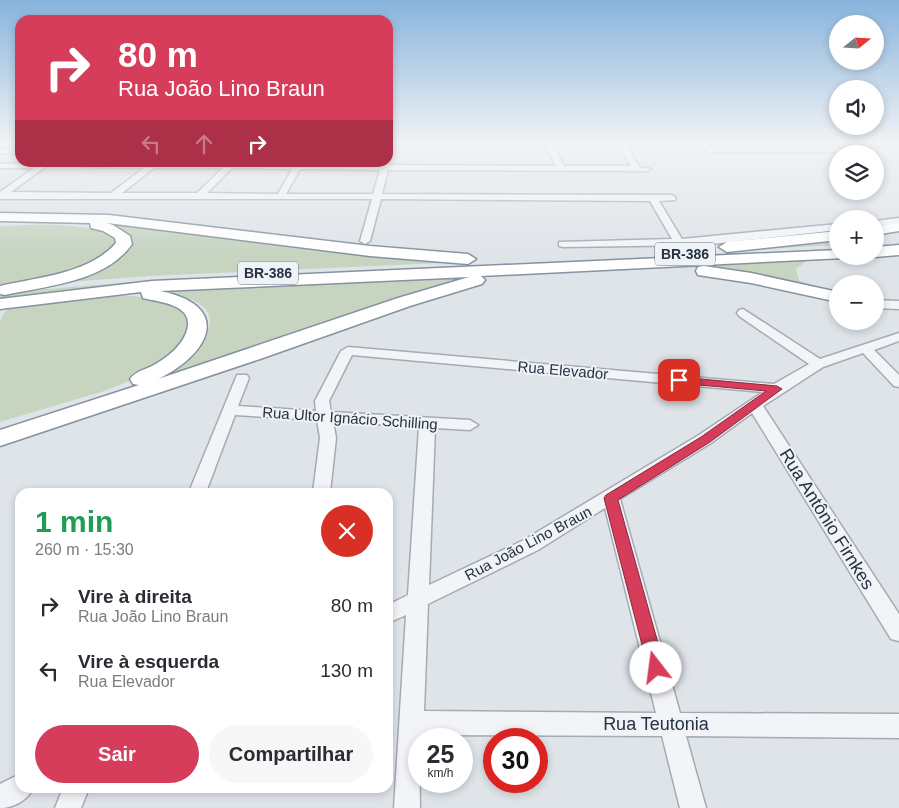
<!DOCTYPE html>
<html lang="pt">
<head>
<meta charset="utf-8">
<style>
	:root { --surface:#fff; --page:#f7f7f7; --text:#2b2b33; --muted:#7c7c81; --accent:#d63d5b }
	body { margin:0; font-family:Helvetica,sans-serif; background:var(--page); color:var(--text); height:100vh; display:flex; flex-direction:column; font-size:19px; white-space:nowrap }
	* { box-sizing:border-box; margin:0 }
	p { font-size:16px; color:var(--muted) }
	.icon { flex:none; width:28px; height:28px; fill:none; stroke:currentColor; stroke-width:2; stroke-linecap:round; stroke-linejoin:round }
	.map { position:relative; flex:1; overflow:hidden }
	.drawer { position:absolute; left:15px; top:488px; width:378px; height:305px; display:flex; flex-direction:column; background:var(--surface); border-radius:15px; box-shadow:0 2px 8px #0003 }
	.drawer>* { flex:none }
	.guide { position:absolute; left:15px; top:15px; width:378px; height:152px; border-radius:15px; box-shadow:0 2px 8px #0003; background:#d63d5b; color:#fff; overflow:hidden }
	.needle { width:32px; rotate:72deg }
	.controls { position:absolute; left:829px; top:15px; display:grid; gap:10px }
	.controls a { display:grid; place-items:center; width:55px; height:55px; border-radius:50%; background:var(--surface); box-shadow:0 2px 8px #0003; font-size:25px }
	.speed { position:absolute; left:408px; top:728px; display:flex; gap:10px; font-size:25px; font-weight:700; text-align:center }
	.speed>* { display:grid; place-content:center; width:65px; height:65px; border-radius:50%; background:var(--surface); box-shadow:0 2px 8px #0003; line-height:1 }
	.speed small { font-size:12px; font-weight:400 }
	.speed .limit { border:8px solid #d22; background:#fff; color:#111 }
	.pin { position:absolute; display:grid; place-items:center; width:42px; height:42px; color:#fff; margin:-21px; border-radius:10px; box-shadow:0 2px 8px #0006 }
	.me { position:absolute; width:55px; margin:-28px; rotate:345deg; stroke-linejoin:round; filter:drop-shadow(0 0 4px #0008) }
	.turn { display:flex; align-items:center; gap:18px; height:105px; padding:0 20px; font-size:22px }
	.turn .icon { width:65px; height:65px; stroke-width:2.5 }
	.turn b { display:block; font-size:35px; line-height:42px }
	.lanes { display:flex; align-items:center; height:48px; padding:0 20px; background:#0003; justify-content:center; gap:25px; direction:ltr }
	.lanes .off { opacity:.35 }
	.round { display:grid; place-items:center; flex:none; width:52px; height:52px; border-radius:26px; background:var(--page) }
	.summary { display:flex; align-items:center; justify-content:space-between; height:85px; padding:0 20px }
	h1 { font-size:30px; font-weight:700; line-height:38px; color:#1e9e55 }
	.primary-button { display:flex; gap:10px; margin-top:auto; padding:10px 20px }
	.primary-button a { flex:1; height:58px; border-radius:30px; background:var(--accent); color:#fff; font-size:20px; font-weight:700; line-height:58px; text-align:center }
	.primary-button a+a { background:var(--page); color:var(--text) }
	ul { padding:0; list-style:none }
	li { display:flex; align-items:center; gap:15px; height:65px; padding:0 20px }
	li div { flex:1 }
	li b { display:block; font-size:19px }
	li em { font-style:normal }
	.map>svg:first-child { display:block }
	.green { fill:#c6d4c0 }
	.lines { fill:none; stroke-linecap:round; stroke-linejoin:round }
	.minor-casing { stroke:#a4abb4; stroke-width:3 }
	.highway-casing { stroke:#8692a1; stroke-width:3 }
	.minor { fill:#f2f4f7; fill-rule:evenodd }
	.highway { fill:#fff; fill-rule:evenodd }
	.route { fill:#d63d5b; stroke:#8b283b }
	.labels { text-anchor:middle; dominant-baseline:central; stroke-width:4; stroke-linejoin:round; paint-order:stroke }
	.shield { fill:#eff3f7; stroke:#636c78; stroke-width:1 }
	.shield-label { font-size:14px; font-weight:bold; fill:#273242 }
	.street-label { font-size:15px; fill:#273242; stroke:#eff3f7 }
	.near-street-label { font-size:18px; fill:#273242; stroke:#eff3f7 }
</style>
</head>
<body>
<div class="map">
<svg width="899" height="808" viewBox="0 0 899 808">
	<rect width="100%" height="100%" fill="#dfe4e9"/>
	<!-- green -->
	<path class="green" d="M0,219L91,221L465,262L149,276L42,284L71,278L128,238C115,215 26,222 0,222Z
		M0,226C32,225 92,220 117,240C114,270 25,281 0,286Z
		M837,238V245L725,251Z
		M837,249V252L564,265L0,300V293L144,281Z
		M810,258L796,269L799,280L808,286L671,264Z
		M488,273L0,436V428L15,426C56,413 98,401 138,385C149,380 163,377 173,371C189,362 201,347 208,331C222,296 163,293 142,289Z
		M80,296C113,296 166,291 191,317L183,346L142,376L104,391L0,422V322C2,317 4,312 9,309C24,299 62,299 80,296Z"/>
	<g class="lines">
		<!-- minor casing -->
		<g class="minor-casing">
			<path id="minor" d="M388,142H396L389,165L556,166L544,142H552L564,166H631L617,142H625L639,167L651,169L647,171L388,170L382,194L672,195L676,198L675,200L659,201L682,239L838,224V230L703,245L563,247L559,246V242L672,239L650,201L381,199L370,241L365,244L360,241L372,199H0V192L34,168H0V164L52,162L11,192L111,193L144,168L84,167H81V163L304,162L303,164L381,165L382,162H388ZM154,168H223L197,193H122ZM232,168L292,169L278,194L207,193ZM300,169L380,170L373,194H286Z
				M697,142H705L711,148H839L843,150L839,152H709Z
				M0,149H20V153H0Z
				M899,218V224L875,227V221Z
				M875,300L899,301V309L875,308Z
				M743,309L820,359L899,333V341L874,350L899,375V387L894,386L863,353L823,367L763,406L899,614V641L891,639L752,413L711,443L620,499L680,713L899,714V738L686,736L706,808H680L662,736L423,735V739H419L420,808H394L406,615L388,623V605L408,595L419,427L333,421L336,438L330,492H313L320,438L317,420L235,415L206,492H189L237,375H247L249,378L238,406L316,411L315,401L341,351L348,347L774,384L809,364L739,316L737,313L739,310ZM352,355L763,392L699,435L524,540L429,585L435,428L470,430L478,425L470,420L331,412L329,401ZM605,508L656,713L424,711L428,604L538,550Z
				M20,774V788H33C28,800 14,808 0,808V784Z
				M63,788H89L81,808H55Z"/>
		</g>
		<!-- highway casing -->
		<g class="highway-casing">
			<path id="highway" d="M0,213L109,215L370,246L468,254L476,259L468,264L370,256L107,223L113,225L130,236L132,244C106,282 46,286 5,295L0,294V286C38,277 89,274 116,243L115,238L103,231L91,228L90,223L0,221Z
				M899,223V231L875,235V227Z
				M838,231V240L727,252L719,247L727,242Z
				M899,245V255L875,257L873,256H875V247Z
				M838,250V256H845L844,258L481,276L485,280L482,284L410,306L260,359L0,446V430L139,385L133,384L130,379C135,372 143,370 150,367C166,359 186,344 188,325C190,304 158,302 143,298L141,292L0,309V299L152,281ZM469,277L398,298L158,379C210,354 234,306 160,291Z
				M704,266L751,273L838,292V302L751,283L698,275L696,271L698,267Z"/>
		</g>
		<!-- minor -->
		<use href="#minor" class="minor"/>
		<!-- highway -->
		<use href="#highway" class="highway"/>
	</g>
	<!-- sky -->
	<linearGradient id="sky" x2="0" y2="1"><stop stop-color="#88b4dd"/><stop offset="0.56" stop-color="#f1f3f5"/><stop offset="1" stop-color="#f1f3f5" stop-opacity="0"/></linearGradient>
	<rect width="899" height="255" fill="url(#sky)"/>
	<!-- route -->
	<path class="route" d="M679,377L777,386L782,389L710,442L618,500L665,668L662,673L656,675L650,673L648,668L604,498L606,495L701,437L766,391L676,383V378Z"/>
	<g class="labels">
		<!-- shield labels -->
		<g class="shield">
			<rect x="655" y="242.5" width="60" height="23" rx="4"/>
			<rect x="238" y="261.5" width="60" height="23" rx="4"/>
		</g>
		<g class="shield-label">
			<text x="685" y="254">BR-386</text>
			<text x="268" y="273">BR-386</text>
		</g>
		<!-- street labels -->
		<g class="street-label">
			<text transform="translate(563 370) rotate(5)">Rua Elevador</text>
			<text transform="translate(350 418) rotate(4)">Rua Ultor Ignácio Schilling</text>
			<text transform="translate(528 543) rotate(-28)">Rua João Lino Braun</text>
		</g>
		<!-- near-street labels -->
		<g class="near-street-label">
			<text transform="translate(827 519) rotate(58)">Rua Antônio Firnkes</text>
			<text x="656" y="724">Rua Teutonia</text>
		</g>
	</g>
</svg>
<div class="controls">
<a><svg class="needle" viewBox="-14 -14 28 28"><path d="M0-13l5 13h-10z" fill="#e53935"/><path d="M0 13l5-13h-10z" fill="#7c7c81"/></svg></a>
<a><svg class="icon" aria-label="sound" viewBox="0 0 24 24"><path d="M4 9h4l5-4v14l-5-4H4zM17 9q2 3 0 6"/></svg></a>
<a><svg class="icon" aria-label="layers" viewBox="0 0 24 24"><path d="M12 4l9 5-9 5-9-5zM3 14l9 5 9-5"/></svg></a>
<a>+</a>
<a>−</a>
</div>
<div class="speed"><div>25<small>km/h</small></div><div class="limit">30</div></div>
<div class="pin" style="left:679px;top:380px;background:#d93025"><svg class="icon" aria-label="arrive" viewBox="0 0 24 24"><path d="M6 21V4h12l-3 4 3 4H6"/></svg></div>
<svg class="me" style="left:656px;top:668px" viewBox="-20 -20 40 40"><circle r="19" fill="#fff"/><path d="M0-13L10 11 0 6-10 11z" fill="#d63d5b"/></svg>
<div class="guide">
<div class="turn"><svg class="icon" aria-label="right" viewBox="0 0 24 24"><path d="M7 20v-9h11M14 6l5 5-5 5"/></svg><div><b>80 m</b>Rua João Lino Braun</div></div>
<div class="lanes"><svg class="icon off" aria-label="left" viewBox="0 0 24 24"><path d="M17 20v-9H6M10 6l-5 5 5 5"/></svg><svg class="icon off" aria-label="ahead" viewBox="0 0 24 24"><path d="M12 20V5M6 11l6-6 6 6"/></svg><svg class="icon" aria-label="right" viewBox="0 0 24 24"><path d="M7 20v-9h11M14 6l5 5-5 5"/></svg></div>
</div>
<section class="drawer">
<div class="summary"><div><h1>1 min</h1><p>260 m · 15:30</p></div><a class="round" style="background:#d93025;color:#fff"><svg class="icon" aria-label="close" viewBox="0 0 24 24"><path d="M6 6l12 12M18 6L6 18"/></svg></a></div>
<ul>
<li><svg class="icon" aria-label="right" viewBox="0 0 24 24"><path d="M7 20v-9h11M14 6l5 5-5 5"/></svg><div><b>Vire à direita</b><p>Rua João Lino Braun</p></div><em>80 m</em></li>
<li><svg class="icon" aria-label="left" viewBox="0 0 24 24"><path d="M17 20v-9H6M10 6l-5 5 5 5"/></svg><div><b>Vire à esquerda</b><p>Rua Elevador</p></div><em>130 m</em></li>
</ul>
<div class="primary-button"><a>Sair</a><a>Compartilhar</a></div>
</section>
</div>
</body>
</html>
